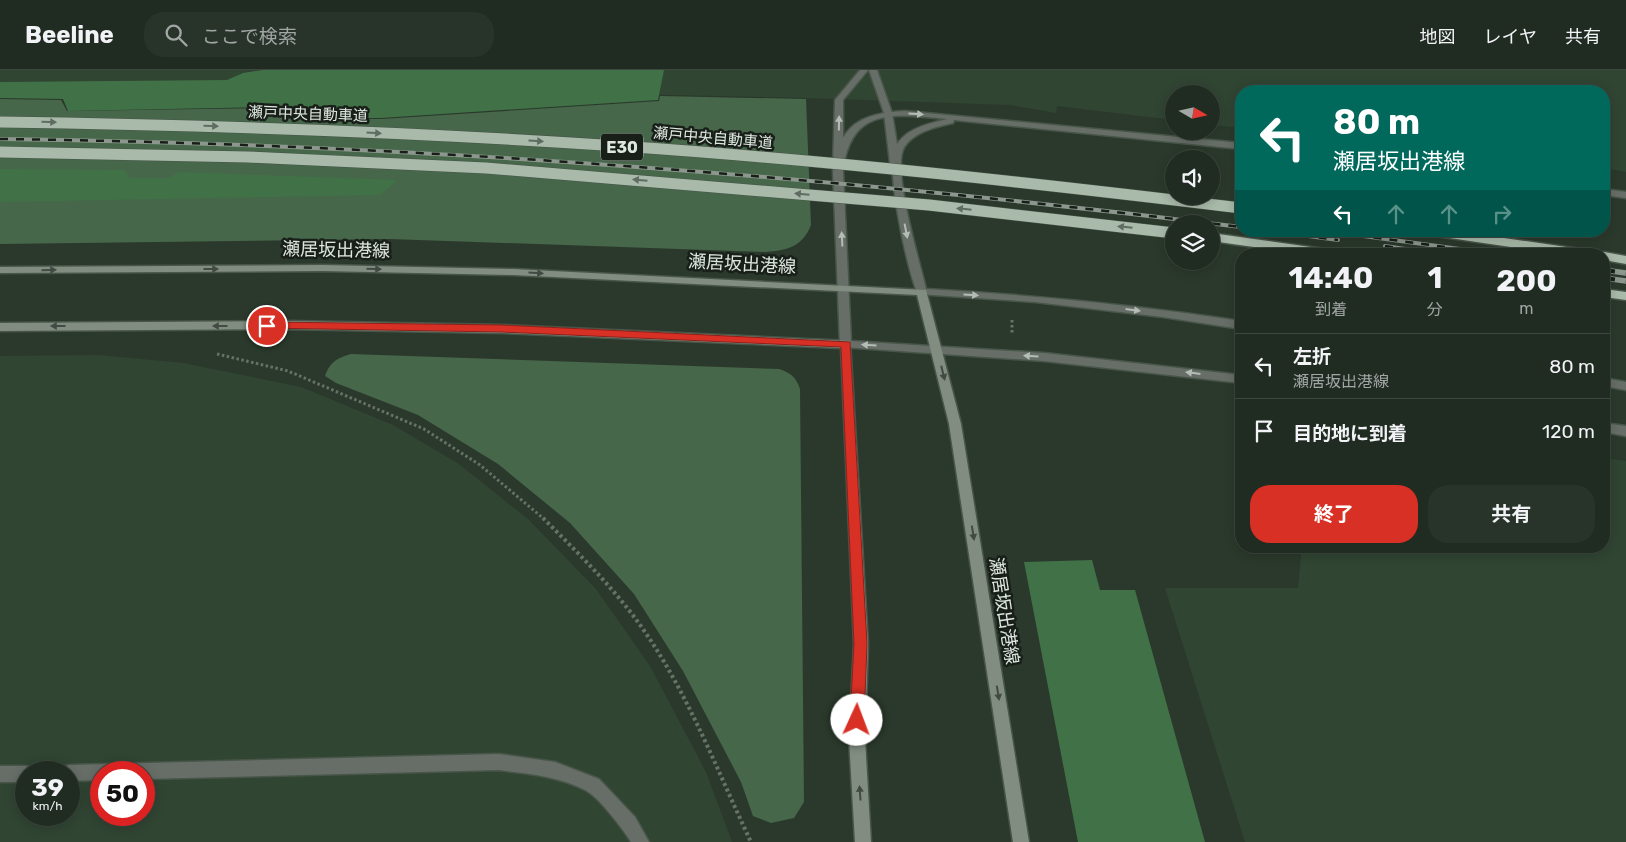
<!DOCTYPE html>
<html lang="ja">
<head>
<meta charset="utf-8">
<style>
	:root { --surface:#202b21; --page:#28332a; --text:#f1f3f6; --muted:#a2a7a5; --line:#3d473f; --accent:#d93025 }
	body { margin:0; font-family:Rubik,"Noto Sans JP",sans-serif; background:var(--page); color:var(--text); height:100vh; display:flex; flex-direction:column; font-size:19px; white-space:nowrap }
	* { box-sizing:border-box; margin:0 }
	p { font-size:16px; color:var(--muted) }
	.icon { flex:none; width:28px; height:28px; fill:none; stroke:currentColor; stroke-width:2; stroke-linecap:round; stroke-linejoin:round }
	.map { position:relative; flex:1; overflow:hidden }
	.side { position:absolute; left:1235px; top:178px; width:375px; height:305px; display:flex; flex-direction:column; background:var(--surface); border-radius:20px; box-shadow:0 2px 12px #0003,0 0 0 1px var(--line) }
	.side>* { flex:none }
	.hud { position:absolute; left:1235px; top:15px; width:375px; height:152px; border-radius:20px; box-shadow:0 2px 12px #0003,0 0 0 1px var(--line); background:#00695c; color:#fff; overflow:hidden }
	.needle { width:32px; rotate:99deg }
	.controls { position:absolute; left:1165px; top:15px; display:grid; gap:10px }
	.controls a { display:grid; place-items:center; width:55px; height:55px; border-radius:50%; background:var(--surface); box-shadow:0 2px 12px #0003,0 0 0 1px var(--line); font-size:25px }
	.speed { position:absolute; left:15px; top:691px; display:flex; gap:10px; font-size:25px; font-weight:700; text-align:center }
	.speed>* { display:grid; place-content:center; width:65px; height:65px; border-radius:50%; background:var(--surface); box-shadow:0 2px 12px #0003,0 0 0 1px var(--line); line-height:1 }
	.speed small { font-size:12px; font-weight:400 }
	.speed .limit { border:8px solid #d22; background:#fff; color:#111 }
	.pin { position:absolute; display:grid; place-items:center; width:42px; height:42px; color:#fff; margin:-21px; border:2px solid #fff; border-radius:50%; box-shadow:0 1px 5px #0007 }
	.me { position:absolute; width:55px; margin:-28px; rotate:2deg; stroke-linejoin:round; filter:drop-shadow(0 0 4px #0008) }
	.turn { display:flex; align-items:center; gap:18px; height:105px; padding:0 15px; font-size:22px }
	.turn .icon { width:65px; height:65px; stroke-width:2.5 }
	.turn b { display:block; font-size:35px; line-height:42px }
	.lanes { display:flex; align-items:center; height:48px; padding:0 15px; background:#0003; justify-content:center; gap:25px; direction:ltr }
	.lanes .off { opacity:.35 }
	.eta { display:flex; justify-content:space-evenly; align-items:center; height:85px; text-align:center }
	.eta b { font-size:30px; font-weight:700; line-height:35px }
	.action { display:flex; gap:10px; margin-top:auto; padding:10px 15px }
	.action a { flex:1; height:58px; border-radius:20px; background:var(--accent); color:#fff; font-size:20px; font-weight:700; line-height:58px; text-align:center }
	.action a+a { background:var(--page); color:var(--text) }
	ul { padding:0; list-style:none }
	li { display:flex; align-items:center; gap:15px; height:65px; padding:0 15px; border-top:1px solid var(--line) }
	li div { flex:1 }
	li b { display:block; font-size:19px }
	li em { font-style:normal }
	header { display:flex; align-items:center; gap:30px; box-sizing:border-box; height:70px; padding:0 25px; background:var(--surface); border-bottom:1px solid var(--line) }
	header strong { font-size:24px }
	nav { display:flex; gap:28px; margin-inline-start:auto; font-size:18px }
	.search { width:350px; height:45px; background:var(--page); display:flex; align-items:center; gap:12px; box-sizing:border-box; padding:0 18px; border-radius:20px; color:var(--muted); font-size:19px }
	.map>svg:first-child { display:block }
	.built { fill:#314533; fill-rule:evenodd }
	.green { fill:#46674a }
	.forest { fill:#417147 }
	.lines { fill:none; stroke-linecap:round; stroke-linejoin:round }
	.service-casing { stroke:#485549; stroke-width:3 }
	.tertiary-casing { stroke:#485549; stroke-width:3 }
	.secondary-casing { stroke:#485549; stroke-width:3 }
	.motorway-casing { stroke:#485549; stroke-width:3 }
	.path-far1 { stroke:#667267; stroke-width:3; stroke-dasharray:2.5 2.5; stroke-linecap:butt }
	.path { stroke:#667267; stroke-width:4; stroke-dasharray:3 3; stroke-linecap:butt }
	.service { fill:#676e67; fill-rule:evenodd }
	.tertiary { fill:#676e67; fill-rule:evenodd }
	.secondary { fill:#828d82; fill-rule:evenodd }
	.motorway { fill:#a9baaa; fill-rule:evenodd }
	.rail-far1-casing { stroke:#8c978d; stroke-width:4 }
	.rail-casing { stroke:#8c978d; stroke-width:5.5 }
	.rail-far1 { stroke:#181f19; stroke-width:2.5; stroke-dasharray:8; stroke-linecap:butt }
	.rail { stroke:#181f19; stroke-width:4; stroke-dasharray:11; stroke-linecap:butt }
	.motorway-bridge-casing { stroke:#485549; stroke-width:12; stroke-linecap:butt }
	.motorway-bridge { stroke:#a9baaa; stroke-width:11 }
	.oneway { fill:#b4bdb5 }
	.oneway2 { fill:#606c62 }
	.oneway3 { fill:#424b43 }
	.route { fill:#d93025; stroke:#8d1f18 }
	.labels { text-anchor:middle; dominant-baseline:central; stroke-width:5; stroke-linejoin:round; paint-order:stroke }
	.far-street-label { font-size:15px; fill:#dee7df; stroke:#181f19 }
	.shield { fill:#181f19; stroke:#a3aba4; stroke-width:1 }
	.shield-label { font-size:16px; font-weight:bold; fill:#dee7df }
	.street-label { font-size:18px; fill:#dee7df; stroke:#181f19 }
</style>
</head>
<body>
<header>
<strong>Beeline</strong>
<div class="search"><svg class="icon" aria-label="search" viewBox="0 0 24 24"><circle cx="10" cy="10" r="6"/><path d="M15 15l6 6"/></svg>ここで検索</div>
<nav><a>地図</a><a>レイヤ</a><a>共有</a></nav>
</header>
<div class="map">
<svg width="1626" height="772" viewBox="0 0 1626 772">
	<rect width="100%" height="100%" fill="#2b392c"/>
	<!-- built -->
	<path class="built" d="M0,0H1626V102L1604,98V21H1241V58L1211,55V24H1174V50L1057,36L1056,43L1010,35L807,28L622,24L0,22Z
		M99,285L183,293L301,317L393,355L459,394L529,450L596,519L650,596L706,702L732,772H0V286ZM26,702H69V745H26ZM101,702H144V745H101Z
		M1604,388L1626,391V772H1245L1165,518H1298L1302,476H1604Z"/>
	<!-- green -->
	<path class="green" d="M660,26L806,29L811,155C802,177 788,180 766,182L390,169L0,174V29L61,30L67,41L271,38L285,49H381L659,31Z
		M351,284L779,299C791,303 796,307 800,319L804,732L794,748L771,753L753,746L741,712L683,601L634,524L570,453L498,394L418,345L336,313L325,306C330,292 337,288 351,284Z"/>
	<!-- forest -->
	<path class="forest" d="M263,0H664L658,30L381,48H286L272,37L68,41L63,29L0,28V12L227,10L243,3Z
		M0,99L124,100L130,108H169L179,102L398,110L380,125L0,132Z
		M1092,490L1100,520H1135L1205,772H1078L1024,492Z"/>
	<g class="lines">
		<!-- service casing -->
		<g class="service-casing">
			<path id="service" d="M860,0H868L843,30V96L838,99L833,96L835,30Z
				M869,0H877L892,43L900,93L898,95L895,96L890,93L884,43Z
				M499,684L555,692L599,709L635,747L649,772H631C623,759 598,726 585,720C558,706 529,704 499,700L144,709V702H101V710L69,711V702H61L63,697L69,695Z
				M0,696H26L32,698L33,702H26V712H0Z"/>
		</g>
		<!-- tertiary casing -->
		<g class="tertiary-casing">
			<path id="tertiary" d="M905,41L1241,73V79L954,50L953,53C936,57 916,61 905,76C890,96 920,192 926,219C1032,225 1136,235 1241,251V259L1163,247L1035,232L918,224C908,205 885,96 895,78C904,59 927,54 947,49C895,44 850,36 843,101L851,271L1044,283L1241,305V313L1044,291L842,277L840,274L833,101C839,55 861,43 905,41Z
				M1604,119L1626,122V128L1604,125Z
				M1604,308L1626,312V320L1604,316Z
				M1604,353L1626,356V366L1604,362Z"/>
		</g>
		<!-- secondary casing -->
		<g class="secondary-casing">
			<path id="secondary" d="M323,195L513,199L926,220L961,354L1029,772H1013L949,354L917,225L513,205L323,201L0,203V197Z
				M287,251L502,255L850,271L868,574L865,669L871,772H855L849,669L854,574L841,278L502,263L287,259L0,261V253Z"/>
		</g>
		<!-- motorway casing -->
		<g class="motorway-casing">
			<path id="motorway" d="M1423,161H1456L1587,180L1593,184H1559L1429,165Z
				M1211,163L1332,180L1338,184H1303L1211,171Z
				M1604,182L1626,186V194L1604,190V184H1599Z
				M1604,219L1626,222V230L1604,227Z"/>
		</g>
		<!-- path-far1 -->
		<path class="path-far1" d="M1012,250V264
			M217,284L288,301L424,359L480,395L544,449"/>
		<!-- path -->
		<path class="path" d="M543,448C576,481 610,514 638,552C686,618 716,698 751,772"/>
		<!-- service -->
		<use href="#service" class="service"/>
		<!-- tertiary -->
		<use href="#tertiary" class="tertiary"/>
		<!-- secondary -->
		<use href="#secondary" class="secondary"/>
		<!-- motorway -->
		<use href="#motorway" class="motorway"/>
		<!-- rail-far1 casing -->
		<g class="rail-far1-casing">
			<path id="rail-far1" d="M0,69C415,74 829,106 1241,157
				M1271,161L1338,170
				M1326,161L1497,184
				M1385,176L1439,184"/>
		</g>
		<!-- rail casing -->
		<g class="rail-casing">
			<path id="rail" d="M1604,200L1626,203
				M1604,208L1626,211"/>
		</g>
		<!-- rail-far1 -->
		<use href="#rail-far1" class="rail-far1"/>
		<!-- rail -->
		<use href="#rail" class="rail"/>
		<!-- motorway-bridge casing -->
		<g class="motorway-bridge-casing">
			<path id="motorway-bridge" d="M0,52C207,55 413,62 619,76C827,90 1034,113 1241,138
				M0,82L248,87L486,98L929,135L1174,163"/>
		</g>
		<!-- motorway-bridge -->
		<use href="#motorway-bridge" class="motorway-bridge"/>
	</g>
	<!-- one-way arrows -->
	<defs><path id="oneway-solid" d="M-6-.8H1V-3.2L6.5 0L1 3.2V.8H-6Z" transform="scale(1.25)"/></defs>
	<g class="oneway">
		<use href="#oneway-solid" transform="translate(916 44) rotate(4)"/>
		<use href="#oneway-solid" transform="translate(839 53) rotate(-89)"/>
		<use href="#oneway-solid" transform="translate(906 161) rotate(79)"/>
		<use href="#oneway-solid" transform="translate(842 169) rotate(-93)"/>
		<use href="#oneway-solid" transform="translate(971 225) rotate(4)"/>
		<use href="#oneway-solid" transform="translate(1133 240) rotate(7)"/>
		<use href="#oneway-solid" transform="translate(869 275) rotate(-177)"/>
		<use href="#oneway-solid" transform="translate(1031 286) rotate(-176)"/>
		<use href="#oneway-solid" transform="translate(1193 303) rotate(-173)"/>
	</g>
	<g class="oneway2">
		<use href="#oneway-solid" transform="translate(49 52) rotate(1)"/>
		<use href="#oneway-solid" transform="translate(211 56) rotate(1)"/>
		<use href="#oneway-solid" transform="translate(374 63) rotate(3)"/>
		<use href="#oneway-solid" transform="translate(536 71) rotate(4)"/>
		<use href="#oneway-solid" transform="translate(640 110) rotate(-175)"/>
		<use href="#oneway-solid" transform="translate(802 124) rotate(-175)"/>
		<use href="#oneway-solid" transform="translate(964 139) rotate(-174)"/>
		<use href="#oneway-solid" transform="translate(1125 157) rotate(-174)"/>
	</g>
	<g class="oneway3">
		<use href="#oneway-solid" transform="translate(211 199)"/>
		<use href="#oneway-solid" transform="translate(374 199) rotate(1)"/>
		<use href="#oneway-solid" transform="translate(49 200) rotate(-1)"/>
		<use href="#oneway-solid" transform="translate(536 203) rotate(3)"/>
		<use href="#oneway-solid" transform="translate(58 256) rotate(180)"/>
		<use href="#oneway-solid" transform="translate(220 256) rotate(180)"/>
		<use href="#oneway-solid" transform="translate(943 303) rotate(76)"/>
		<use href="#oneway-solid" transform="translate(973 463) rotate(81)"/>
		<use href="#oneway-solid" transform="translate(998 623) rotate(81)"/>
		<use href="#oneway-solid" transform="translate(860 723) rotate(-94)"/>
	</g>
	<!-- route -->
	<path class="route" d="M267,252L502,255L850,272L867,574L864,650L862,655L857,657L852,655L850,650L854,574L841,277L502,262L263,258V253Z"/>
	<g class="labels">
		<!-- far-street labels -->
		<g class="far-street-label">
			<text transform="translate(308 44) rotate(2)">瀬戸中央自動車道</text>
			<text transform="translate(713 68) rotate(5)">瀬戸中央自動車道</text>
		</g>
		<!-- shield labels -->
		<rect class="shield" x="601" y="63.5" width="42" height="27" rx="4"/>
		<g class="shield-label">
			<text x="622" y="77">E30</text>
		</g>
		<!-- street labels -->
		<g class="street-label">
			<text transform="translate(336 180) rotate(1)">瀬居坂出港線</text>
			<text transform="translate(742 194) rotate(3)">瀬居坂出港線</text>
			<text transform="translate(1004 541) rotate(81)">瀬居坂出港線</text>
		</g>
	</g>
</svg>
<div class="controls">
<a><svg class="needle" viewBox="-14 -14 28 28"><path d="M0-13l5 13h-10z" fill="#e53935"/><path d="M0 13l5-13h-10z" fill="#a2a7a5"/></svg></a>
<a><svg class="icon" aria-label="sound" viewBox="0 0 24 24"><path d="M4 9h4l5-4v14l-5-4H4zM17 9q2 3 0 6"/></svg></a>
<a><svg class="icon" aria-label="layers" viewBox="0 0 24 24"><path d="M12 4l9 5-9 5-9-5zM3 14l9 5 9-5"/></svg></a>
</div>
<div class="speed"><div>39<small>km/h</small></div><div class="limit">50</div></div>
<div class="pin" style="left:267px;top:256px;background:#d93025"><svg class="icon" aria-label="arrive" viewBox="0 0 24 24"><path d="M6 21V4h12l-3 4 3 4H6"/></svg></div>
<svg class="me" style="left:857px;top:650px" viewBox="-20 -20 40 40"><circle r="19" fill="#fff"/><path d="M0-13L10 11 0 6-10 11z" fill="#d93025"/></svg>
<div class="hud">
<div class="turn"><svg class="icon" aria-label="left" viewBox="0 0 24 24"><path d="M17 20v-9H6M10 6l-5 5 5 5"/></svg><div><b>80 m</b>瀬居坂出港線</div></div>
<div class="lanes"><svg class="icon" aria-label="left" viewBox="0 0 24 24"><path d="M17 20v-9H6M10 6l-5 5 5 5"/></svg><svg class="icon off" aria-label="ahead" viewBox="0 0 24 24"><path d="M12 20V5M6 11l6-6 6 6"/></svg><svg class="icon off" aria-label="ahead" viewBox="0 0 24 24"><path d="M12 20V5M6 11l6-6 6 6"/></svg><svg class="icon off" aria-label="right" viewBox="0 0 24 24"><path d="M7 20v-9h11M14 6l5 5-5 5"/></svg></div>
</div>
<section class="side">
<div class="eta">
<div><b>14:40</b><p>到着</p></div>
<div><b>1</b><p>分</p></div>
<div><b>200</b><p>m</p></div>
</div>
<ul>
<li><svg class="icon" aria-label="left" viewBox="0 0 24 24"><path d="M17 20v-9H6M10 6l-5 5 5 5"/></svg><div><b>左折</b><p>瀬居坂出港線</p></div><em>80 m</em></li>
<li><svg class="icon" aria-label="arrive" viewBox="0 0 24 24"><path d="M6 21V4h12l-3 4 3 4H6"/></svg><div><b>目的地に到着</b></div><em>120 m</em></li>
</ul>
<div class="action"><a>終了</a><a>共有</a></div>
</section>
</div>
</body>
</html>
